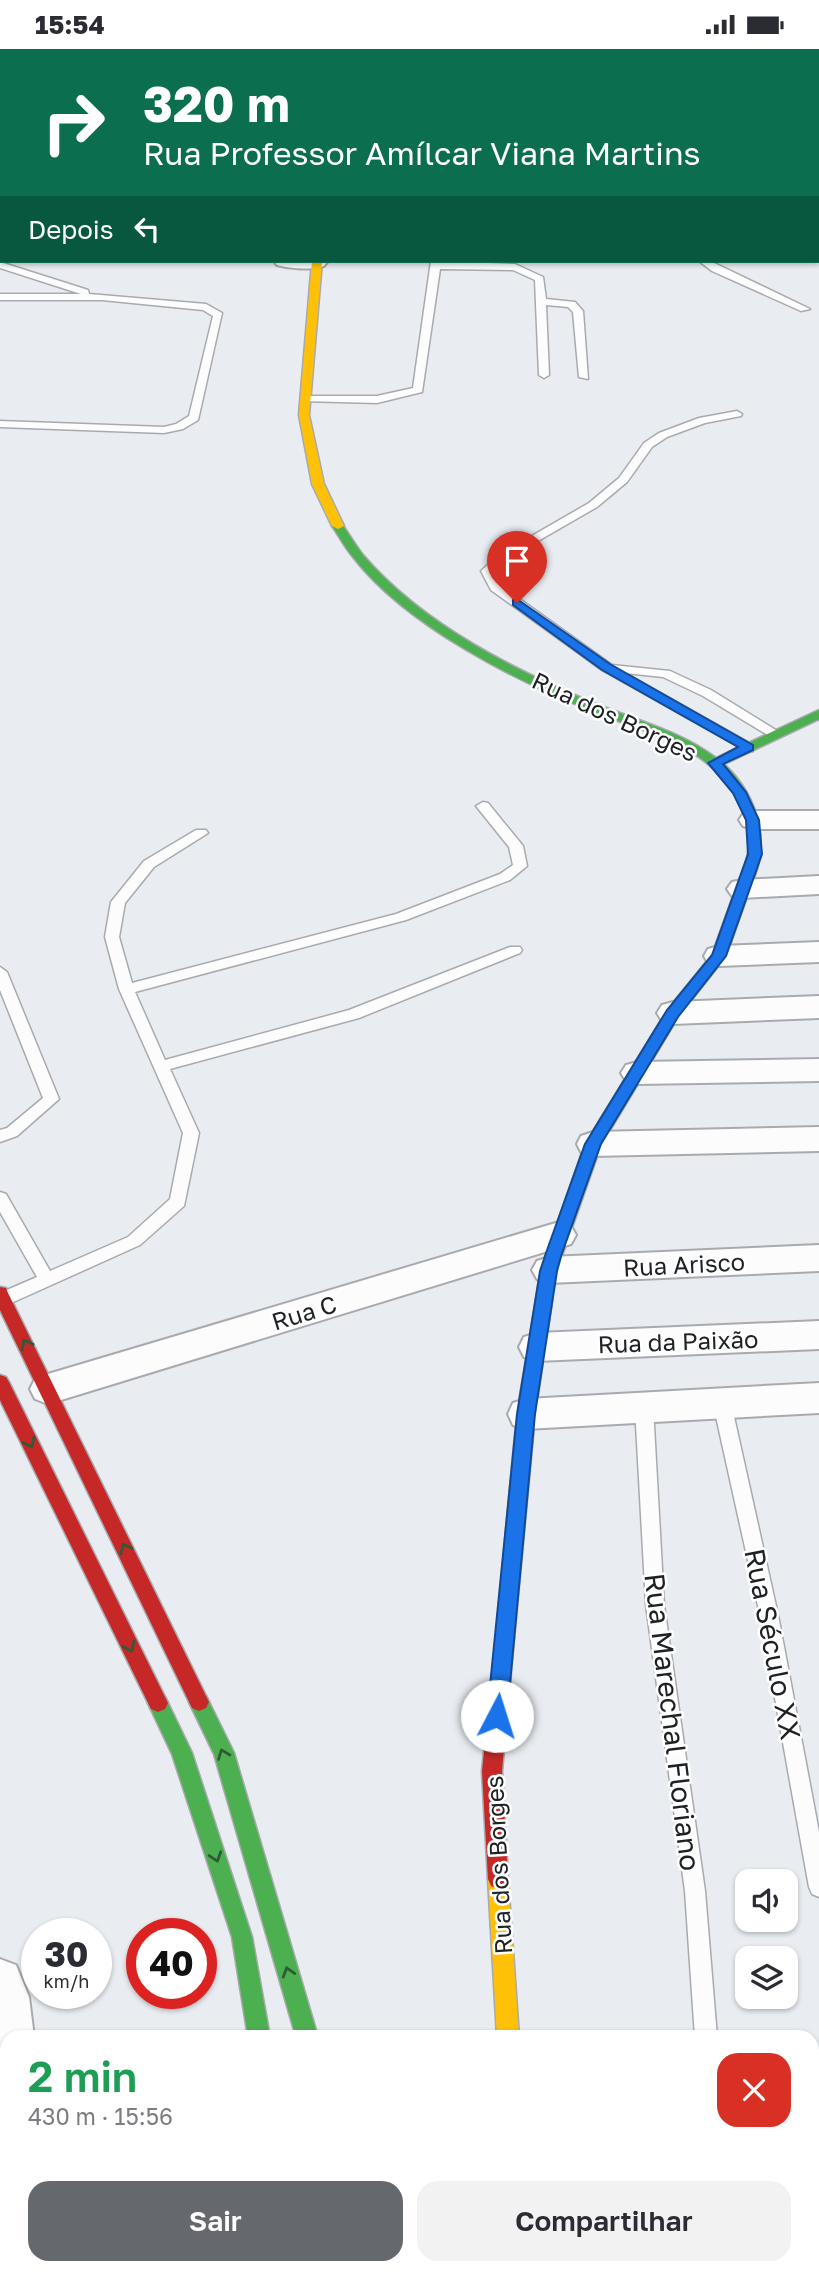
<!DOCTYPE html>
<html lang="pt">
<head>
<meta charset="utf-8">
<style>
	:root { --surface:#fff; --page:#f2f2f3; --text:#2b2b33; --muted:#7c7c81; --accent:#65686c }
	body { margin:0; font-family:"Golos Text",sans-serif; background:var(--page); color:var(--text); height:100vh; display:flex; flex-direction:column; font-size:26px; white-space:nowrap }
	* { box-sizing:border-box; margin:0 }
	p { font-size:23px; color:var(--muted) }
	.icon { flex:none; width:38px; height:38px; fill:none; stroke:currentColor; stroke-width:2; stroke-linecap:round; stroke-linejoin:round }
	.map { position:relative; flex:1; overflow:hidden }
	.side { position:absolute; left:0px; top:1981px; width:819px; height:245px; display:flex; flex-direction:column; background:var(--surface); border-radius:21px 21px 0 0; box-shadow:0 2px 5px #0004 }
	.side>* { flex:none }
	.hud { position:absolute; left:0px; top:0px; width:819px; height:214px; box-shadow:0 2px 5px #0004; background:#0b6e4f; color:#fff; overflow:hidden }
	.tools { position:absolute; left:735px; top:1820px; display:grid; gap:14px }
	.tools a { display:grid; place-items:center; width:63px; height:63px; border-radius:14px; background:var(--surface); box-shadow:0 2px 5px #0004; font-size:35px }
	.speed { position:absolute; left:21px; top:1869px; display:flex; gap:14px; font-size:35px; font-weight:700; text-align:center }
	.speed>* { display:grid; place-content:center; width:91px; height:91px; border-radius:50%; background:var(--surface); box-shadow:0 2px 5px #0004; line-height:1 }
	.speed small { font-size:18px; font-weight:400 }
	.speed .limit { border:10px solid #d22; background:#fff; color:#111 }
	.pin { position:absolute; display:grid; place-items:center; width:60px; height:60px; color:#fff; margin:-72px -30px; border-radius:50% 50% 50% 0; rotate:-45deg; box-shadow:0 0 7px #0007 }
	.pin .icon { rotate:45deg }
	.me { position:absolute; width:77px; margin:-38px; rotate:5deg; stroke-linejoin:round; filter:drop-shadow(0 0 5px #0008) }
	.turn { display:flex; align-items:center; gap:24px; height:147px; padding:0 28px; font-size:32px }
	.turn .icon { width:91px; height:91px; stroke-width:2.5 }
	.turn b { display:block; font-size:49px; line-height:60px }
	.then { display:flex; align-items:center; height:66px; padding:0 28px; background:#0003; gap:14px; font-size:26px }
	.round { display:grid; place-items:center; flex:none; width:74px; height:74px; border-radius:21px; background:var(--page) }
	.summary { display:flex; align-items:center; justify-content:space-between; height:119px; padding:0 28px }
	h1 { font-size:42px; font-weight:600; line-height:52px; color:#1e9e55 }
	.cta { display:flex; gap:14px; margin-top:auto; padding:14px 28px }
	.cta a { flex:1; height:80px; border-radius:21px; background:var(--accent); color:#fff; font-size:28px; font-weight:600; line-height:80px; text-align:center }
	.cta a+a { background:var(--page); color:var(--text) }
	.status { display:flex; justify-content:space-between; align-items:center; height:49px; padding:0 35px; background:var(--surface); direction:ltr }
	.status svg { height:19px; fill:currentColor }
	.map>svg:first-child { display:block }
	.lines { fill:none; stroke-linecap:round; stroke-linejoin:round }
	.lane-casing { stroke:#a8aaae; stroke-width:3 }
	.street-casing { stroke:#a8aaae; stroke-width:4 }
	.fast-casing { stroke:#a8aaae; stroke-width:3 }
	.slow-casing { stroke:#a8aaae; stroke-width:3 }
	.jam-casing { stroke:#a8aaae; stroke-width:3 }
	.lane { fill:#fcfcfd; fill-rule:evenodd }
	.street { fill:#fcfcfd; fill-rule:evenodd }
	.fast { fill:#4caf50; fill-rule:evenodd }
	.slow { fill:#ffc107; fill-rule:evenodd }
	.jam { fill:#c62828; fill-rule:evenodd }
	.oneway { stroke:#305a36 }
	.route { fill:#1a73e8; stroke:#114b97; stroke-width:2 }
	.labels { text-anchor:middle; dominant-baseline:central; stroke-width:5; stroke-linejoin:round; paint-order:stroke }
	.street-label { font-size:24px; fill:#1e2124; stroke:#fff }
	.near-street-label { font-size:28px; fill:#1e2124; stroke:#fff }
</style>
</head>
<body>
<div class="status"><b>15:54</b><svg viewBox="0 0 49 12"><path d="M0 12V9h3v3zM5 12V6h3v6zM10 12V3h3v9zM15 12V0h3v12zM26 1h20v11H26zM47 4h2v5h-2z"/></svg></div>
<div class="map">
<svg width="819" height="2226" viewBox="0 0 819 2226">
	<rect width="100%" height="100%" fill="#e9edf2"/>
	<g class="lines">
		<!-- lane casing -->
		<g class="lane-casing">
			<path id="lane" d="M817,191L819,192V198L817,197Z
				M431,212L515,215L543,228L546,250L575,253L583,262L588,330L579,328L573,263L568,258L546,256L549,326L544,329L539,326L535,231L513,221L440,220L422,343L377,354L302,352V348L306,347H377L413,339Z
				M699,212H710L810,260L801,262L712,222Z
				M0,213L88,241L89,245L206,255L222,264L198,371L183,380L164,384L0,378V372L164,378L176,375L189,367L213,267L203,261L102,251H0V245H81L0,219Z
				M737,362L742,365L741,367L705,374L667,388L652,398L627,433L597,458L505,511L493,523L500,536L612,616L670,622L711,641L782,685L776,689L771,688L703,647L663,628L625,624L753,696V702L748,703L602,621L491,541L481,522L497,507L589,454L619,429L644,394L659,384L699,369Z
				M483,753L488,754L523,797L527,817L510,831L406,871L135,943L165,1011L349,961L510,898H520L522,901L520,904L359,969L170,1020L199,1084L184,1157L140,1196L9,1255H0V1244L37,1228L0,1163V1143L6,1145L50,1222L128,1188L170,1150L183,1084L119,940L105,888L111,853L144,812L196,781H206L208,784L154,818L125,854L119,888L132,934L396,865L500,825L513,816L509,798L476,757Z
				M0,918L7,923L59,1050L17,1087L0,1093V1081L7,1079L43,1049L0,941Z
				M722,1347L728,1349L731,1354L778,1566L819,1783V1848L812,1845L809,1838L760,1566L713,1354L716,1349Z
				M644,1351L650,1353L653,1358L664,1556L705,1842L717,1988H695L685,1842L646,1556L635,1358L638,1353Z
				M697,2219H721L719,2226H695Z"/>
		</g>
		<!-- street casing -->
		<g class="street-casing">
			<path id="street" d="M109,0H142L144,2H111Z
				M201,0H219L220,2H202Z
				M791,0H815L817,2H793Z
				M817,24H819L817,37Z
				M0,199H2V211H0Z
				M274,212H326L327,213L324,217C310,221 291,220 277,216Z
				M753,762H819V780H753L743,777L739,771L743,765Z
				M819,827V845L742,849L732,847L727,840L732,833L742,831Z
				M819,893V913L719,917L708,914L704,907L708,900L719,897Z
				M819,947V969L673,975L662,972L657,964L662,956L673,953Z
				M819,1010V1032L637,1035L626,1032L621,1024L626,1016L637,1013Z
				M819,1078V1102L593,1107L581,1103L577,1095L581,1087L593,1083Z
				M559,1173L571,1177L576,1186L571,1195L48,1355L35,1350L30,1340L35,1330L48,1325Z
				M819,1196V1222L549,1234L537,1230L532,1221L537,1212L549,1208Z
				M819,1272V1300L537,1312L524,1308L519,1298L524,1288L537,1284Z
				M819,1334V1364L526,1380L513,1376L508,1365L513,1354L526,1350Z
				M0,1910L16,1916L29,1948L34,1988H7V2009L0,2006Z
				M812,2143H819V2191H812Z
				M7,2197V2219H37L36,2226H0V2199Z"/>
		</g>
		<!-- fast casing -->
		<g class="fast-casing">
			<path id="fast" d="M817,150L819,151V157L817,156Z
				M338,474L342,475C349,485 355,496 363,506C424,577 519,624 604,658C642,673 683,684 716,709L819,661V670L724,715C760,749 772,798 748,842H738L736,839C740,829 745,819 747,809C754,780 740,747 720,726C688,692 639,681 597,664C518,633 406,577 353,508C345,499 339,487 332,477Z
				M544,1245L550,1246L552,1251L535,1365L514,1589L512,1595L505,1597L498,1595L496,1589L517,1365L536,1251L538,1246Z
				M199,1644L206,1647L234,1704L318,1988H296L214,1705L189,1653L192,1647Z
				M158,1645L165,1648L192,1704L252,1888L270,1988H248L232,1888L172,1705L148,1654L151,1648Z"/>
		</g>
		<!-- slow casing -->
		<g class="slow-casing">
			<path id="slow" d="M312,212H322L309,366L324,435L344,477L338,480L332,477L312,435L299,366Z
				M498,1820L505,1823L508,1830L519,1988H497L488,1830L491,1823Z
				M272,2219H296V2226H272Z
				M330,2219H354V2226H330Z"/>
		</g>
		<!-- jam casing -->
		<g class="jam-casing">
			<path id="jam" d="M743,835L750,839L726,907L678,968L601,1096L557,1221L550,1256H538L536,1251L541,1221L585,1095L668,960L712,906L736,839Z
				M0,1238L6,1239L8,1244L206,1647L209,1653L206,1659L199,1662L192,1659L0,1261Z
				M0,1326L6,1328L9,1333L165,1648L168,1654L165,1660L158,1663L151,1660L0,1351Z
				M505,1581L512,1583L514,1589L502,1722L508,1830L505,1837L498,1840L491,1837L488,1830L482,1722L496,1589L498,1583Z
				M510,2219H534V2226H510Z"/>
		</g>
		<!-- lane -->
		<use href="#lane" class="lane"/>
		<!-- street -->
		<use href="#street" class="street"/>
		<!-- fast -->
		<use href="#fast" class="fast"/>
		<!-- slow -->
		<use href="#slow" class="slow"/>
		<!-- jam -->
		<use href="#jam" class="jam"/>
	</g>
	<!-- one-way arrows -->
	<defs><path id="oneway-chevron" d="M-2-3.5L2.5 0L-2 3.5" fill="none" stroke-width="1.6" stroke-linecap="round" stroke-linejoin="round" transform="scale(1.75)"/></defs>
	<g class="oneway">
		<use href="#oneway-chevron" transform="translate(26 1295) rotate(-117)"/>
		<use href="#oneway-chevron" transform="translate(30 1394) rotate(64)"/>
		<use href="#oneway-chevron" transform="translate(125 1499) rotate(-116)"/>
		<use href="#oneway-chevron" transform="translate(130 1598) rotate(64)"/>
		<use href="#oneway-chevron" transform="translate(223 1705) rotate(-111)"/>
		<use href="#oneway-chevron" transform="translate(216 1808) rotate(72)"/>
		<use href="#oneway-chevron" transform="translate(288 1923) rotate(-107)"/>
	</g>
	<!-- route -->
	<path class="route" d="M517,550L610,615L753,696V701L723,715L746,743L759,771L762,805L726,907L678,968L601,1095L562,1204L557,1222L535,1365L507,1667L504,1674L497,1676L490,1674L487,1667L517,1365L540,1222L546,1204L585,1095L667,961L712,906L748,805L746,771L733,744L708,714L738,698L602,621L513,556V551Z"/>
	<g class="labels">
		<!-- street labels -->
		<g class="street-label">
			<text transform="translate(615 667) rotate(25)">Rua dos Borges</text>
			<text transform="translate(684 1215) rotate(-3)">Rua Arisco</text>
			<text transform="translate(304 1263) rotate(-17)">Rua C</text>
			<text transform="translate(678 1292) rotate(-2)">Rua da Paixão</text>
			<text transform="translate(498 1816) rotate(-93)">Rua dos Borges</text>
		</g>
		<!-- near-street labels -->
		<g class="near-street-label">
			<text transform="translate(773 1595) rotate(79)">Rua Século XX</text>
			<text transform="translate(673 1673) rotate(83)">Rua Marechal Floriano</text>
		</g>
	</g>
</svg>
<div class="tools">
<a><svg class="icon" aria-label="sound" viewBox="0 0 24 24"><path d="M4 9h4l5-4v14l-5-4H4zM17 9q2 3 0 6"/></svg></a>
<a><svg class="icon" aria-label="layers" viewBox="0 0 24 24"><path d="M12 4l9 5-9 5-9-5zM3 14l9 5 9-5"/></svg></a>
</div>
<div class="speed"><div>30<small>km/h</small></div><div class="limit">40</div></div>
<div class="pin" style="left:517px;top:554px;background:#d93025"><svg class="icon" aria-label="arrive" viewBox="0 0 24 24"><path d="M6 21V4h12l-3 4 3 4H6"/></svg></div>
<svg class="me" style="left:497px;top:1667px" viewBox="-20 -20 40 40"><circle r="19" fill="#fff"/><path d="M0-13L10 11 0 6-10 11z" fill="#1a73e8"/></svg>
<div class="hud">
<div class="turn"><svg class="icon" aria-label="right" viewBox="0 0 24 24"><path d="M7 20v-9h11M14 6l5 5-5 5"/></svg><div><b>320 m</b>Rua Professor Amílcar Viana Martins</div></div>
<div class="then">Depois<svg class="icon" aria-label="left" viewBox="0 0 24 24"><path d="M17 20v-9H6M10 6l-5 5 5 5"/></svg></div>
</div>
<section class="side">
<div class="summary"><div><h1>2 min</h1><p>430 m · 15:56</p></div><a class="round" style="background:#d93025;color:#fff"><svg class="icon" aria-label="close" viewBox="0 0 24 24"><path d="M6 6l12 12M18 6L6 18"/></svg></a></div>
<div class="cta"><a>Sair</a><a>Compartilhar</a></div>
</section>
</div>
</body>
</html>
